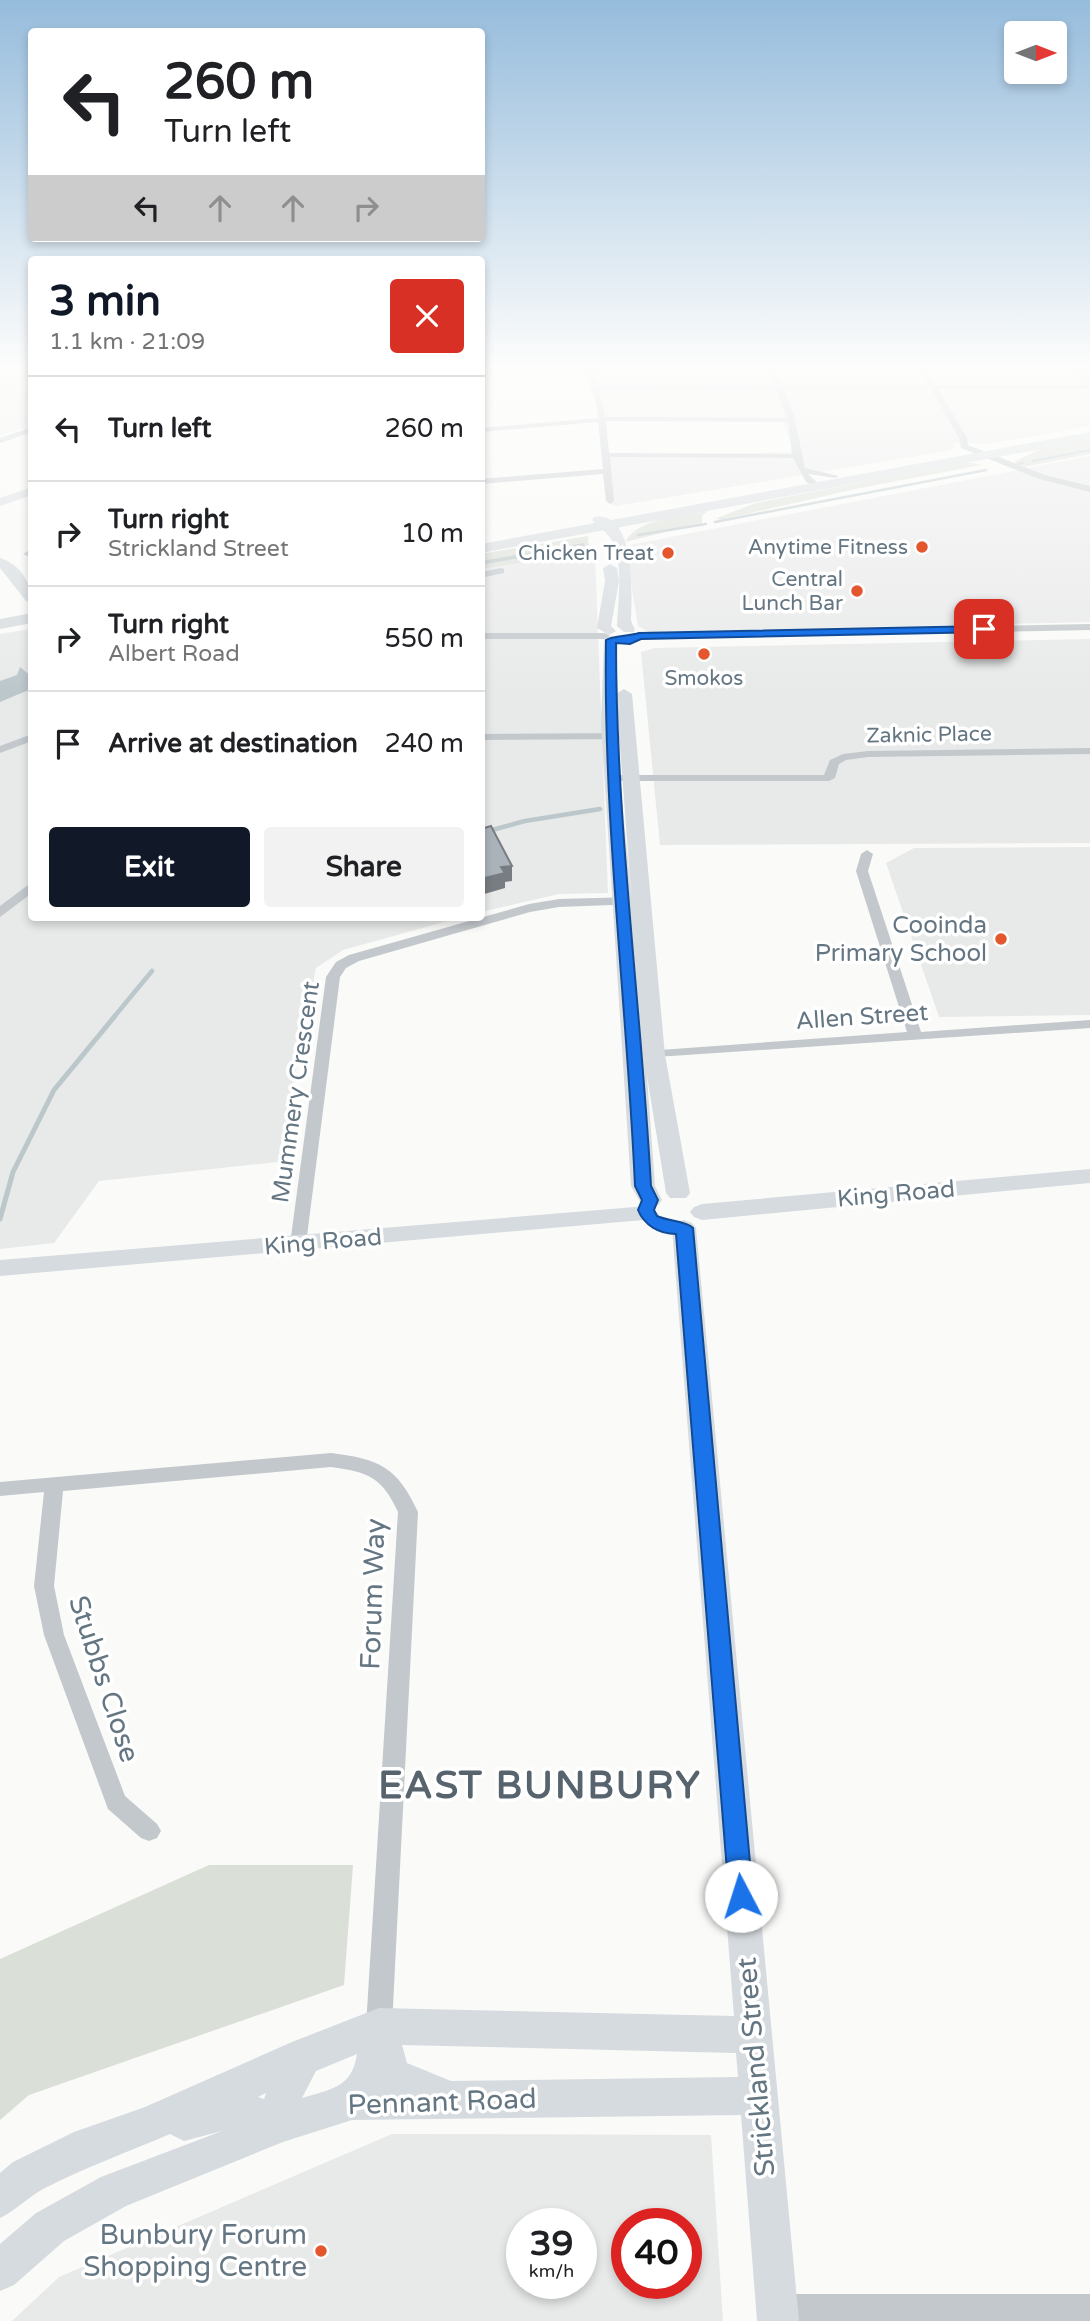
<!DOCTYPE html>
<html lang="en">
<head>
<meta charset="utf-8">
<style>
	:root { --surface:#fff; --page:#f2f2f2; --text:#202124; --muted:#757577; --line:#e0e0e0; --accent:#111827 }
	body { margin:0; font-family:"Varela Round",sans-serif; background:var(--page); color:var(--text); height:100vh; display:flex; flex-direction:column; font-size:26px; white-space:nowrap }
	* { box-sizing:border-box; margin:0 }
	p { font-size:23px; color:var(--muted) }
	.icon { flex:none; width:38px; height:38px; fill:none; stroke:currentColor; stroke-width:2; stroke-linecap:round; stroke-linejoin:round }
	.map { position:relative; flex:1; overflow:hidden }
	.side { position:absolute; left:28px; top:256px; width:457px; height:665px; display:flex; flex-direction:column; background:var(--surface); border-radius:7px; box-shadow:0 4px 10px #0003 }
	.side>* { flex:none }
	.top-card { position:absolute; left:28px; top:28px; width:457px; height:214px; border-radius:7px; box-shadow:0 4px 10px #0003; background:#fff; color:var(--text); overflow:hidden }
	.needle { width:46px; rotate:90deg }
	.controls { position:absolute; left:1004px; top:21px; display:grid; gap:14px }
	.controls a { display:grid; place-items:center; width:63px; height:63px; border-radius:7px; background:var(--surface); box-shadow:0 4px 10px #0003; font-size:35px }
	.speed { position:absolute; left:506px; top:2208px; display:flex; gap:14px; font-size:35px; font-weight:700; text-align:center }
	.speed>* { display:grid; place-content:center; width:91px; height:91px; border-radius:50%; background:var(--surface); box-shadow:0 4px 10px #0003; line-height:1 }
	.speed small { font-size:18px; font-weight:400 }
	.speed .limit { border:10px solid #d22; background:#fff; color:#111 }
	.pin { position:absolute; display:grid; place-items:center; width:60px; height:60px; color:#fff; margin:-30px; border-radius:14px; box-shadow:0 4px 10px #0006 }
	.me { position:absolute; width:77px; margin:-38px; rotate:355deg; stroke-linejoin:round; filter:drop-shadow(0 0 5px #0008) }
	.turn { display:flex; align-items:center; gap:24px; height:147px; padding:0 21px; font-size:32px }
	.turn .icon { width:91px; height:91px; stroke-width:2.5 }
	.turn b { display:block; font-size:49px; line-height:60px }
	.lanes { display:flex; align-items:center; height:66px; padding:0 21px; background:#0003; justify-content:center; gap:35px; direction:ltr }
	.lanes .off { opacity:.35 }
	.round { display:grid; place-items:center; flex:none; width:74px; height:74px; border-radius:7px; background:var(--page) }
	.summary { display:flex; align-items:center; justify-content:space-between; height:119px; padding:0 21px }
	h1 { font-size:42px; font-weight:700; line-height:52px; color:var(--accent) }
	.action { display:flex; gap:14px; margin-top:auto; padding:14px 21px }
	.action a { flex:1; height:80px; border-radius:7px; background:var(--accent); color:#fff; font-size:28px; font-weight:700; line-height:80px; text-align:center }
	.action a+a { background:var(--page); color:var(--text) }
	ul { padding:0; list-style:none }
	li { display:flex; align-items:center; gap:21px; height:105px; padding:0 21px; border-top:2px solid var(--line) }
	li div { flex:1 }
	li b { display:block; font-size:26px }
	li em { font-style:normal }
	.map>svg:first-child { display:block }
	.built { fill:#e8e9e9; fill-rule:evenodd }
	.green { fill:#dadfd7 }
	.water { fill:#bbc7cb }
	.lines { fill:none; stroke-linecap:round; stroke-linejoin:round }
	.stream-far3 { stroke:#bbc7cb; stroke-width:2.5 }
	.stream-far2 { stroke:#bbc7cb; stroke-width:3.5 }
	.stream-far1 { stroke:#bbc7cb; stroke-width:4.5 }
	.stream { stroke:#bbc7cb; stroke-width:5 }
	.street { fill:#c3c8cc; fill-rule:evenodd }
	.secondary { fill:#d6dbdf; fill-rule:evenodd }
	.primary { fill:#d6dbdf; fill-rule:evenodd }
	.shaded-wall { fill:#777d82 }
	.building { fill:#aab3b9; stroke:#777d82; stroke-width:2 }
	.route { fill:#1a73e8; stroke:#114b97; stroke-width:2 }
	.poi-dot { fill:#e4572e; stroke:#fff; stroke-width:2.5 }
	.labels { text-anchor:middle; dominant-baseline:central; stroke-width:7; stroke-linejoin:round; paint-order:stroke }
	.far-poi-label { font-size:21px; fill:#657683; stroke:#fff; text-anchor:end }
	.far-street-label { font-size:21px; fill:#657683; stroke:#fff }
	.poi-label { font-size:24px; fill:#657683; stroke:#fff; text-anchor:end }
	.street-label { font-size:24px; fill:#657683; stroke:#fff }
	.near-street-label { font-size:28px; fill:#657683; stroke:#fff }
	.near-poi-label { font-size:28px; fill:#657683; stroke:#fff; text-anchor:end }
	.near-district-label { font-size:38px; font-weight:bold; letter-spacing:2px; fill:#57646e; stroke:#fff }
</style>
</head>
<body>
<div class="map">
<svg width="1090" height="2321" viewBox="0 0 1090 2321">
	<rect width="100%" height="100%" fill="#fafaf8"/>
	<!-- built -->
	<path class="built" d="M0,369H32L31,425L0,436Z
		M591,369H1090V426L987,444L954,443L955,448L947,451L616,506L610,504L602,456L795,452L781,420L606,419Z
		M1090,456V622L649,632L638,626L625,546Z
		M574,539L589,543L595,554L608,893L559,894L481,912V554Z
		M31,629L32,917H462L343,950L316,968L278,1162L99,1181L54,1243L0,1249V634Z
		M1090,639V843L660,845L641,652L655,648Z
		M1090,847V1015L939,1017L886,863L914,848Z
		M392,2134L711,2135L723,2321H12L59,2277ZM581,2224V2284H522V2224ZM686,2224V2284H626V2224Z"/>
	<!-- green -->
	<path class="green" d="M1090,439V454L1024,467L1014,462L1041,449Z
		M967,462L982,465L860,488L720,520L717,518L756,503Z
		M707,511L702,516V523L625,542C640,517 680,517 707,511Z
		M588,536L589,552L481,569V554Z
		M209,1865H353L344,1985L29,2095L0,2120V1959Z"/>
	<!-- water -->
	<path class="water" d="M20,667L31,676V689L0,702V681L17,675Z"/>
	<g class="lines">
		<!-- stream-far3 -->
		<path class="stream-far3" d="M1033,461L1090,450
			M1016,465L1023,463
			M715,522L986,470
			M638,535L706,524"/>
		<!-- stream-far2 -->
		<path class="stream-far2" d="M481,563L583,545"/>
		<!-- stream-far1 -->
		<path class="stream-far1" d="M481,833L525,821L600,809
			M114,1017L152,971"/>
		<!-- stream -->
		<path class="stream" d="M0,1219L13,1172L54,1090L115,1016"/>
		<!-- street -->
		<path class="street" d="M584,369H592L598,386L774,385L767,369H775L782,385H928L919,369H926L935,385H1086L1074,369H1081L1090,380V389H938L967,438L968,445L1045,475L1090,486V492L1039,479L961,448L959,438L931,389L784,390L794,415L805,468L839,476L835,478L808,474L821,486L817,488L806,482L793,458L610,457L614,501L610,504L606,501L603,474L481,484V479L603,469L598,422L481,432V428L598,418L596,403ZM599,390H776L787,418L605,417ZM606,421L788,422L792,454L609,453Z
			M32,427V432L0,443V438Z
			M28,551L32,552V558L23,554Z
			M501,568L504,569V573L481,578V572Z
			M1090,624V630L639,639L634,636L639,633Z
			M481,633H605L610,636L605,639H481Z
			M32,734V741L0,753V746Z
			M481,734L626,733L632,736L626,739L481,740Z
			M1090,748V754L868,757L846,760L839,764L835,778L829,781H614L608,778L614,775H824L830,760L843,754L868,751Z
			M867,850L873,854L868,871L921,1032L1090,1020V1028L641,1058L639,1055L646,1051L907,1032L856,871L861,854Z
			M32,882V893L0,917V906Z
			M633,897L638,898V904L559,907L530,912L359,961L346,968L340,977L306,1244L304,1248H292L290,1244L326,977L336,962L349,955L529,904L559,899Z
			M331,1453C380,1459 397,1467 418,1512L392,2026L388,2035L379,2038L370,2035L366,2026L398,1512C382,1477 368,1472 331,1467L63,1491L54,1586L64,1635L125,1796L157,1824L161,1831L157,1838L149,1841L141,1838L108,1809L44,1635L34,1586L44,1492L0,1496V1482Z
			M777,2294H1090V2321H774L767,2318L763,2308L767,2298Z"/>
		<!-- secondary -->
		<path class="secondary" d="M32,487V495L0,506V498Z
			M594,517C636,510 632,594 631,618C631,627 636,625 634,632H624L617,626C618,599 624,564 611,539C606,531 598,527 592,520Z
			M610,564L617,568L619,581L611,626L616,631L609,635L597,628L605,581L603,568Z
			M611,636L618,640C611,728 625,818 632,905L616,694L624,689L632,694L665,1055L690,1193L686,1198H670L666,1193L647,1076L655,1186L662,1200L658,1205L650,1207L659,1214L655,1219L0,1276V1260L647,1206L642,1205L631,1186L601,725L604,640Z
			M1090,1169V1183L702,1220L694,1217L690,1212L694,1207L702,1204Z
			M684,1220L692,1223L696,1228L799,2321H757L741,2115L352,2120L283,2142L126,2206L64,2241L14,2285L0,2291V2244L36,2213L101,2177L222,2131L184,2141L170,2134C128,2152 86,2167 45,2188C29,2196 17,2210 0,2218V2173L13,2162L74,2132L145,2107L292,2042L379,2008L734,2016L672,1228L676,1223ZM402,2045L736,2053L738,2077L451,2081L407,2063ZM357,2054C352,2088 331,2089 302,2098L316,2071ZM266,2093L264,2099L258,2097Z"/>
		<!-- primary -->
		<path class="primary" d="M1090,432V440L481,553V544Z
			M0,558C20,564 32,583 32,603L26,601L0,568Z
			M32,613V623L0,629V619Z"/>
	</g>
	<!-- shaded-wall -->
	<path class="shaded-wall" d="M512,866V881L505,882V888L481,895V879L501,867Z"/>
	<!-- building -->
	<path class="building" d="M491,826L512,866L501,867L505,873L481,879V829Z"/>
	<!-- sky -->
	<linearGradient id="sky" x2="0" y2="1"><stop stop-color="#96bcdc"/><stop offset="0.53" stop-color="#fdfdfc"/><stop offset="1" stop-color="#fdfdfc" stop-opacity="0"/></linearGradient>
	<rect width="1090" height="694" fill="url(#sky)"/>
	<!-- route -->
	<path class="route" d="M984,626L988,632L641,639L630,644L616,643C616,825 641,1005 651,1186L658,1200L654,1210L657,1216C667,1221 687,1221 693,1228L753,1896L750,1904L741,1907L733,1904L729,1896L676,1234C659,1234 644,1225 638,1210L642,1200L635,1186C627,1004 603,822 606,640C612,636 630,636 639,633Z"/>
	<!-- markers -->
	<g class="poi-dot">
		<circle cx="922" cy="547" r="7"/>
		<circle cx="668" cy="553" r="7"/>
		<circle cx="857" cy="591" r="7"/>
		<circle cx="704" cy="654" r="7"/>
		<circle cx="1001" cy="939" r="7"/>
		<circle cx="321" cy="2251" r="7"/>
	</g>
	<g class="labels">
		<!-- far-poi labels -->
		<g class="far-poi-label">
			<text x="908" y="547">Anytime Fitness</text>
			<text x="654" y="553">Chicken Treat</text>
			<text x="843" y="579">Central<tspan x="843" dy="24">Lunch Bar</tspan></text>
			<text x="704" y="678" text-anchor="middle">Smokos</text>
		</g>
		<!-- far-street labels -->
		<g class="far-street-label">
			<text transform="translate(929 735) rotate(-1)">Zaknic Place</text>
		</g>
		<!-- poi labels -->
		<g class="poi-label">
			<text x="987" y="925">Cooinda<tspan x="987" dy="28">Primary School</tspan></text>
		</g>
		<!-- street labels -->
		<g class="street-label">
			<text transform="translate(862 1017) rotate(-4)">Allen Street</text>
			<text transform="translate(296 1092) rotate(-82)">Mummery Crescent</text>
			<text transform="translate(896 1194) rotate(-5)">King Road</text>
			<text transform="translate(323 1242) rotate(-5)">King Road</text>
		</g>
		<!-- near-street labels -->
		<g class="near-street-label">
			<text transform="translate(373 1594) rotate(-88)">Forum Way</text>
			<text transform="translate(104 1679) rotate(72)">Stubbs Close</text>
			<text transform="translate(756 2067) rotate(-95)">Strickland Street</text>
			<text transform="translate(442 2102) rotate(-2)">Pennant Road</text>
		</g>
		<!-- near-poi labels -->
		<g class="near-poi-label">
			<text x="307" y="2235">Bunbury Forum<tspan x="307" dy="32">Shopping Centre</tspan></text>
		</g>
		<!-- near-district labels -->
		<g class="near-district-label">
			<text x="540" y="1786">EAST BUNBURY</text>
		</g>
	</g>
</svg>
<div class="controls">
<a><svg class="needle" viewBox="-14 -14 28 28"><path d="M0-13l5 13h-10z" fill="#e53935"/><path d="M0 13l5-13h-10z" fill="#757577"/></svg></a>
</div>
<div class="speed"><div>39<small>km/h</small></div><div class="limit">40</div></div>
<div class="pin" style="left:984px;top:629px;background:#d93025"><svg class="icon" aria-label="arrive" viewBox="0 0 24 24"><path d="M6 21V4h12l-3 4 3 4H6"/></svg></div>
<svg class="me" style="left:741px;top:1896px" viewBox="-20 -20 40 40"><circle r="19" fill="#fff"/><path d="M0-13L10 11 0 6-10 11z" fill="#1a73e8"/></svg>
<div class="top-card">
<div class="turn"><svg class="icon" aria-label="left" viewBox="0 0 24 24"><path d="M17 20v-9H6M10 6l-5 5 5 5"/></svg><div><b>260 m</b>Turn left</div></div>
<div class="lanes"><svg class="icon" aria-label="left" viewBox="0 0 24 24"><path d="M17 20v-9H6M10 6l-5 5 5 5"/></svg><svg class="icon off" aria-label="ahead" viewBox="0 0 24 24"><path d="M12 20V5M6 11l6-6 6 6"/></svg><svg class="icon off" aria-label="ahead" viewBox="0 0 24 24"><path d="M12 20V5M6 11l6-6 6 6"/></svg><svg class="icon off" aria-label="right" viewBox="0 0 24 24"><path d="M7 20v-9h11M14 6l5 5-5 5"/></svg></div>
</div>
<section class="side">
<div class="summary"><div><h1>3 min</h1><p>1.1 km · 21:09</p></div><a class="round" style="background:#d93025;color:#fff"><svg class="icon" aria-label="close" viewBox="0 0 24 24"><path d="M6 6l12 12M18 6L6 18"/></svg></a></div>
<ul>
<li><svg class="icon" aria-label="left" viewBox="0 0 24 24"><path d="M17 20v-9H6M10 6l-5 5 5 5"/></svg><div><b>Turn left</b></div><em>260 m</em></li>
<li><svg class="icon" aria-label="right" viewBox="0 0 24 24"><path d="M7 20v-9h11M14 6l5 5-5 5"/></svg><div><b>Turn right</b><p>Strickland Street</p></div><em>10 m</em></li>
<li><svg class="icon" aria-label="right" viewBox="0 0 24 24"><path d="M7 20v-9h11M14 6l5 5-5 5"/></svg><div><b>Turn right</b><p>Albert Road</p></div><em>550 m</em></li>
<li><svg class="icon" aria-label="arrive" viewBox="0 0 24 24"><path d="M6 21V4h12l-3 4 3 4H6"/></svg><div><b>Arrive at destination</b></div><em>240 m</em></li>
</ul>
<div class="action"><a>Exit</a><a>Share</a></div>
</section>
</div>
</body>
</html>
